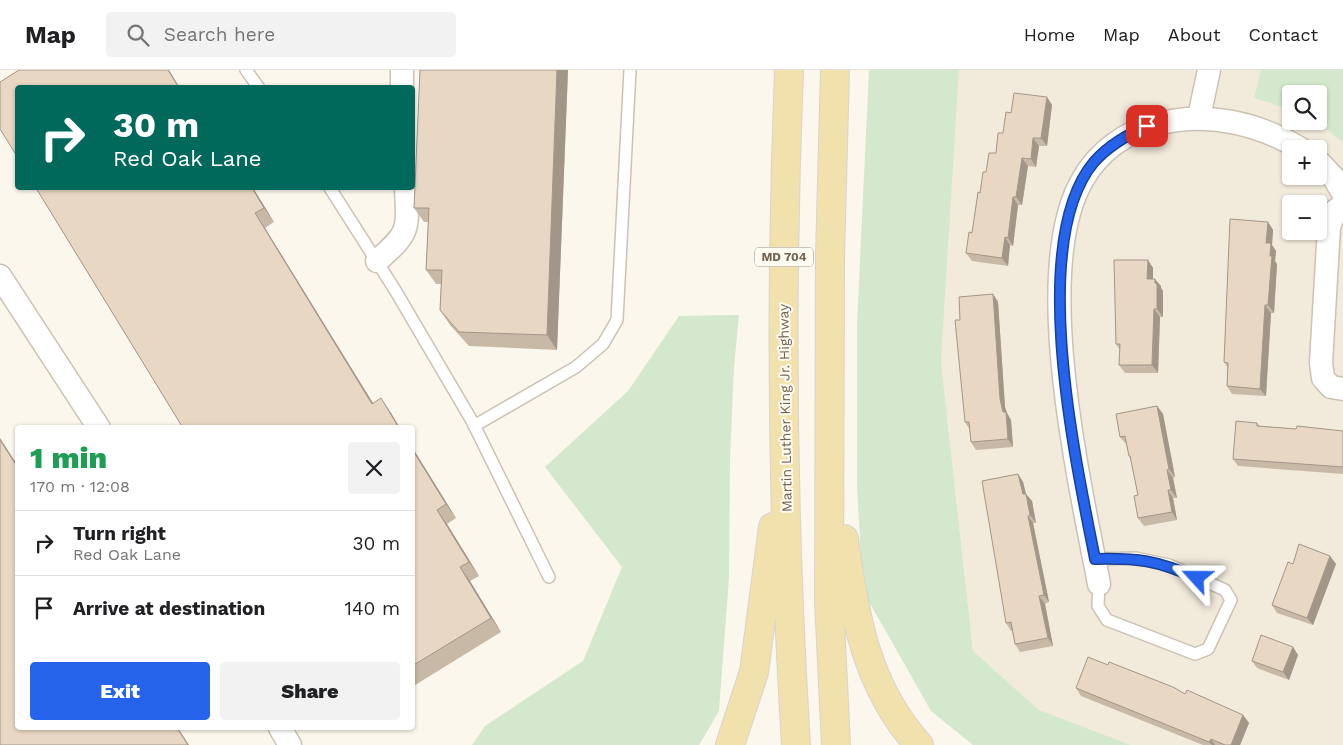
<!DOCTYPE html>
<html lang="en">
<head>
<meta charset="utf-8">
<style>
	:root { --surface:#fff; --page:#f2f2f2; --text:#202124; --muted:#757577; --line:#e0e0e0; --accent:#2563eb }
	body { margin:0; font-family:"Work Sans",sans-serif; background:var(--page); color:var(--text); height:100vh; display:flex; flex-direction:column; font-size:19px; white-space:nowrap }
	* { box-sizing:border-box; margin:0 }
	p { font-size:16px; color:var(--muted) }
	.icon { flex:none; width:28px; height:28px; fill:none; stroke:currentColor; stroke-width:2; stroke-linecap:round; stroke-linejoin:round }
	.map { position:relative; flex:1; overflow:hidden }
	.details { position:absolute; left:15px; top:355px; width:400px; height:305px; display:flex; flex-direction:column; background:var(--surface); border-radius:5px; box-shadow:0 1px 4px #0004 }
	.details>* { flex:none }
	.banner { position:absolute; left:15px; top:15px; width:400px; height:105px; border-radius:5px; box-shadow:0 1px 4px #0004; background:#00695c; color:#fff; overflow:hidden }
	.tools { position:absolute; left:1282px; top:15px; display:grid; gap:10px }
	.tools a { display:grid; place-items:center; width:45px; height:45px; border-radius:5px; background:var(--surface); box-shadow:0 1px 4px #0004; font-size:25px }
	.pin { position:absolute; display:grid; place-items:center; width:42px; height:42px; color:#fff; margin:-21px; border-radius:10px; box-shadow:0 2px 8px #0006 }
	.me { position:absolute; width:55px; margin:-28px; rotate:294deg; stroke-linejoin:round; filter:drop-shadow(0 0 4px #0008) }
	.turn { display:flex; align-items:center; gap:18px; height:105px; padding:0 15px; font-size:22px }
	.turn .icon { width:65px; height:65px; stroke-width:2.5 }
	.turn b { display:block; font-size:35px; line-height:42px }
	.round { display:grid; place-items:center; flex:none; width:52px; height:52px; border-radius:5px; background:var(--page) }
	.headline { display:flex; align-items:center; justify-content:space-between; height:85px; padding:0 15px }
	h1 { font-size:30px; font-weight:800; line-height:38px; color:#1e9e55 }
	.button { display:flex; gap:10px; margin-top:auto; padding:10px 15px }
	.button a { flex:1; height:58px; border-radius:5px; background:var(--accent); color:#fff; font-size:20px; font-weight:800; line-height:58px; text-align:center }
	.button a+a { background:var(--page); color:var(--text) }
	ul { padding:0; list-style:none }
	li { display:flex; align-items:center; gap:15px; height:65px; padding:0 15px; border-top:1px solid var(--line) }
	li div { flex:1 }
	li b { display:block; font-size:19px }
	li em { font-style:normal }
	header { display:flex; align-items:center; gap:30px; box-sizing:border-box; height:70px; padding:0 25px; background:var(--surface); border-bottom:1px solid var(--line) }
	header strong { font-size:24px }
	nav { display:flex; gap:28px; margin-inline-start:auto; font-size:18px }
	.search { width:350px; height:45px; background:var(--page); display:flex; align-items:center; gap:12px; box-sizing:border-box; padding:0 18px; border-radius:5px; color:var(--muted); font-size:19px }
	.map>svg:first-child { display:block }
	.residential { fill:#f2eadb; fill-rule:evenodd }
	.green { fill:#d3e8cc }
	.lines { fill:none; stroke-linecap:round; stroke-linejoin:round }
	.lane-casing { stroke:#ccc2b3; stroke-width:14 }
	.street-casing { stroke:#ccc2b3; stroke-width:25 }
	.primary-casing { stroke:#d8d3ce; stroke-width:30 }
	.lane { stroke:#fff; stroke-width:11 }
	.street { stroke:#fff; stroke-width:22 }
	.primary { stroke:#f1e2ad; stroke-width:28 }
	.wall { fill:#c8b9a7 }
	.shaded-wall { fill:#a29688 }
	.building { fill:#e8d7c2; stroke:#a29688 }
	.route-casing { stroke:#184099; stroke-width:12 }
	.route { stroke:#2563eb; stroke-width:9 }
	.labels { text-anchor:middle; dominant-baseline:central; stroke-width:4; stroke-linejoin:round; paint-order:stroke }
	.shield { fill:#fefbf3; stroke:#9d9182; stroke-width:1 }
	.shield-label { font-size:12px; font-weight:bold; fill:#746351 }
	.street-label { font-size:14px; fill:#746351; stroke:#fefbf3 }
</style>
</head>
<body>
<header>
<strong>Map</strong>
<div class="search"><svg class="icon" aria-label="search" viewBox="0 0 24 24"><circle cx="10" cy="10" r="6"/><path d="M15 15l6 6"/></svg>Search here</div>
<nav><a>Home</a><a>Map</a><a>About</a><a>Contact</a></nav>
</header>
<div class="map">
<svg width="1343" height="675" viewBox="0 0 1343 675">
	<rect width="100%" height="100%" fill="#fbf7ec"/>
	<!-- residential -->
	<path class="residential" d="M959,0H1261L1254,28L1291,40V51H1317L1343,73V675H1131L1039,640L973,581L941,292ZM1291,79H1319V106H1291ZM1291,134H1319V161H1291Z"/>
	<!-- green -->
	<path class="green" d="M869,0H959L941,292L973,581L1039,640L1131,675H973L931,641L863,521L857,417V255Z
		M1261,0H1343V73L1317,51H1319V24H1291V40L1254,28Z
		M739,245L734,297L730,388L729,507L719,641L699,675H472L485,656L583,591L622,497L545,397L628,321L679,246Z"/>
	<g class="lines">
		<!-- lane casing -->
		<g class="lane-casing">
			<path id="lane" d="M246,0L259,18
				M330,118L395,220L472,351L549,507
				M474,356L576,297L603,274L617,250L630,0
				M1095,489L1136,488L1169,495L1225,520L1231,530L1208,579L1195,584L1107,550L1098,536L1099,514"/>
		</g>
		<!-- street casing -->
		<g class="street-casing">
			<path id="street" d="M402,0V18
				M1199,47L1209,0
				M1319,92L1334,108L1343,123
				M1343,135L1335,141L1329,157L1321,293L1323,308L1331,317L1343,319
				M377,191C410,162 408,161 406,118
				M0,206L99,358
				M1099,514C1080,413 1030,199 1083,109C1099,81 1126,62 1157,54C1206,41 1258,53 1301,79
				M280,658L290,675"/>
		</g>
		<!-- primary casing -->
		<g class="primary-casing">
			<path id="primary" d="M789,0C780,225 782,450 796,675
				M835,0L830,186L829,531L836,675
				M844,469C854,544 866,617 919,675
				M730,675L754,602L773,457"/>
		</g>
		<!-- lane -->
		<use href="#lane" class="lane"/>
		<!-- street -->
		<use href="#street" class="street"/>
		<!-- primary -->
		<use href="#primary" class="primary"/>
	</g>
	<!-- wall -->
	<path class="wall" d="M420,0H568L557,280L469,276L450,255L440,240L441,214H436L426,200L428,152H424L414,138Z
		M1052,35L1047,76H1039L1036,97L1028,96L1022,135H1018L1013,176L1010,175L1008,196L972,191L966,183L972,163L980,123L986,102L996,83L1011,43Z
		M36,118H253L274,152L265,158L373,333L391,343L400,358H183Z
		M1268,152L1273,160L1272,175L1276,181L1275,191L1277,194L1274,243H1271L1266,326L1232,324L1227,316L1228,298L1224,292Z
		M1148,190L1153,198V209L1161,216V218L1163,221V247H1160L1158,303H1125L1119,295L1120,280L1116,274Z
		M993,224L998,232L1005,337L1007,343L1011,350L1013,377L976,380L971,372L970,360L965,352Z
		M1157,336L1163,344L1175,407L1173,408L1177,428H1173L1177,450L1144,456L1138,448V425L1131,390L1129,386L1126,374L1120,367Z
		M1257,353L1260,356L1296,359L1343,361V404L1238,396L1233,389Z
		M412,377L456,448L447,454L479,506L470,511L501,562L412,617Z
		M1018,404L1023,412L1026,424L1032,431L1036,453H1033L1049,532L1045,534L1053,576L1020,582L1015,574L1012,561H1011L1006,553Z
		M1330,486L1336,494L1313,555L1277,543L1272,535L1293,494Z
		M1293,577L1298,585L1289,610L1257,598L1252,591Z
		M1076,618L1185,624L1243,645L1249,653L1240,675H1203L1081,626Z"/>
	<!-- shaded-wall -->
	<path class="shaded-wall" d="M168,0H169L180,18H179Z
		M557,0H568L557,280L547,265Z
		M1047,27L1052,35L1047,76L1041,68Z
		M1033,68L1039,76L1036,97L1031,89Z
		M1022,88L1028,96L1022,135L1016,127Z
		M252,118H253L274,152L264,138Z
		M1013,127L1018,135L1013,176L1008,168Z
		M255,143L265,158L382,348L372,334Z
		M1268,152L1273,160L1272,175L1276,181L1275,191L1277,194L1274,243L1268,235L1270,186L1266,173Z
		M1005,167L1010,175L1008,196L1002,188Z
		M1148,190L1153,198V217L1147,209Z
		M1155,209L1161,216V218L1163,221V247L1157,239Z
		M993,224L998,232L1005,337L1007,343L1011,350L1013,377L1008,369L1000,329Z
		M1265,235L1271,243L1266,326L1260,319Z
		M1154,239L1160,247L1158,303L1152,295Z
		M381,328L391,343L400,358H399Z
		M1157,336L1163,344L1175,407L1169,399Z
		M0,368L18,396V398L0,370Z
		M412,377L456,448L446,434L412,379Z
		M1167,400L1173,408L1177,428L1171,420Z
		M1018,404L1023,412L1026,424L1032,431L1036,453L1030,445L1023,424Z
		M1168,420L1173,428L1177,450L1172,442Z
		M437,440L447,454L479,506L469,492Z
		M1028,446L1033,453L1049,532L1044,525Z
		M1330,486L1336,494L1313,555L1307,548Z
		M460,497L470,511L501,562L491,548Z
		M1039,526L1045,534L1053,576L1048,568Z
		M1293,577L1298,585L1289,610L1283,602Z
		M1243,645L1249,653L1240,675H1231Z
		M177,658H178L189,675H188Z
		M1211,669L1215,675H1212L1209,672Z"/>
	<!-- building -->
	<path class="building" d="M19,0H168L179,18H18V88L0,59V12Z
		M420,0H557L547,265L459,262L440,240L442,200H426L429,138H414Z
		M1014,23L1047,27L1041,68H1033L1031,89L1022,88L1016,127H1013L1008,168L1005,167L1002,188L966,183L969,162L972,163L978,122L980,123L983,102H986L989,83H996L998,63H1003L1006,42L1011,43Z
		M36,118H252L264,138L255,143L372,334L381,328L399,358H183Z
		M1230,149L1268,152L1266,173H1271L1270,186H1272L1268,235H1265L1260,319L1227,316L1228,293L1224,292Z
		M1114,190H1148L1147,209H1155V213L1157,214V239H1154L1152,295H1119L1120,274H1116Z
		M993,224L1000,329L1003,342H1006L1008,369L971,372L969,352H965L955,250H960L959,227Z
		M1157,336L1169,399L1167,400L1171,420H1168L1172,442L1138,448L1134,426L1138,425L1130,386H1129L1125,366L1120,367L1116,344Z
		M1236,351L1257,353V356L1296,359L1297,356L1343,361V397L1233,389Z
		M0,370L18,398V658H177L188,675H0Z
		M412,379L446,434L437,440L469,492L460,497L491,548L412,596Z
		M1018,404L1023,424H1026L1030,445L1028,446L1044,525L1039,526L1048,568L1015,574L1011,552L1006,553L982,411Z
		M1299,474L1330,486L1307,548L1272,535L1288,492L1293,494Z
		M1261,565L1293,577L1283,602L1252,591Z
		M1088,587L1108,595L1109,592L1173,617L1185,624L1187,620L1243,645L1231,675H1225L1211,669L1209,672L1076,618Z"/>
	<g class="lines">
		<!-- route casing -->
		<g class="route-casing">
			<path id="route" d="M1147,56C1127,65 1109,75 1094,92C1027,172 1076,392 1095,489C1138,488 1156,490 1197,508"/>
		</g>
		<!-- route -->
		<use href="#route" class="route"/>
	</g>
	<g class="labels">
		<!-- shield labels -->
		<rect class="shield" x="755" y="177.5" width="58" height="19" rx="4"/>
		<g class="shield-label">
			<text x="784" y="187">MD 704</text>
		</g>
		<!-- street labels -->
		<g class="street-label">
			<text transform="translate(785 338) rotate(-91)">Martin Luther King Jr. Highway</text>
		</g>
	</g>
</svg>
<div class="tools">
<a><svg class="icon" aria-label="search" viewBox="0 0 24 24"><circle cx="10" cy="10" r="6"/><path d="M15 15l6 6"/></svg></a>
<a>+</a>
<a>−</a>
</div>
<div class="pin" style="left:1147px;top:56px;background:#d93025"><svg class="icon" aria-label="arrive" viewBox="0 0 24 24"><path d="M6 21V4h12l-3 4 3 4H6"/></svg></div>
<svg class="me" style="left:1197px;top:508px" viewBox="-20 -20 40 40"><path d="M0-17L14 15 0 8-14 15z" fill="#2563eb" stroke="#fff" stroke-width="4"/></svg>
<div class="banner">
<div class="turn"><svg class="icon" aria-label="right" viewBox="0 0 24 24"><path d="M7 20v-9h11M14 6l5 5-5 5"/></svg><div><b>30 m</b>Red Oak Lane</div></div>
</div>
<section class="details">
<div class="headline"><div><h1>1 min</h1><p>170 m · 12:08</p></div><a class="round"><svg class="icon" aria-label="close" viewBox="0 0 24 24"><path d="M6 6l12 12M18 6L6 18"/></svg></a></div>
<ul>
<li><svg class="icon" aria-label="right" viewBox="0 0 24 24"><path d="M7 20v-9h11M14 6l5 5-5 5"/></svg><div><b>Turn right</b><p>Red Oak Lane</p></div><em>30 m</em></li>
<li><svg class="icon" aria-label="arrive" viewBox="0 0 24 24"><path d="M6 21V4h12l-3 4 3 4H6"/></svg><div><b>Arrive at destination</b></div><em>140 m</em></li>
</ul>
<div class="button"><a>Exit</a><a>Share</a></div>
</section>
</div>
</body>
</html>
